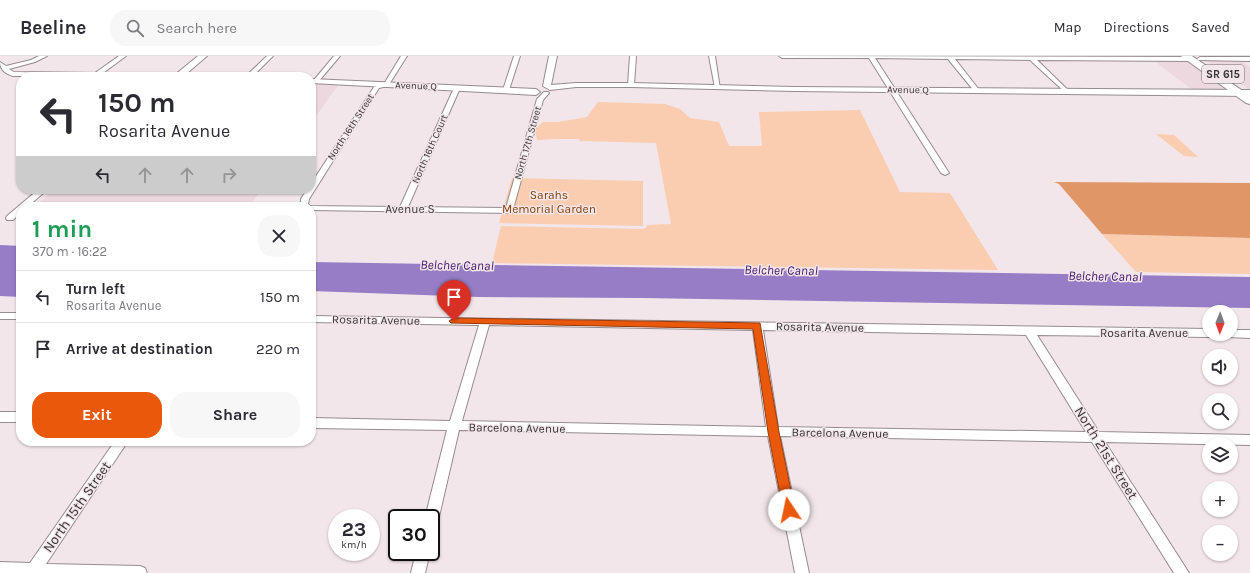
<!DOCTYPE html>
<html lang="en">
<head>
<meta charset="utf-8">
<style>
	:root { --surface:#fff; --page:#f7f7f7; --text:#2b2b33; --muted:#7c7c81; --line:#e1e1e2; --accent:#ea580c }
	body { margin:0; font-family:Karla,sans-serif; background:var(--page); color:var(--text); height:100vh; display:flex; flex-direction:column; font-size:15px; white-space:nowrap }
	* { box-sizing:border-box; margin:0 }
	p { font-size:13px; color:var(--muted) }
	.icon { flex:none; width:22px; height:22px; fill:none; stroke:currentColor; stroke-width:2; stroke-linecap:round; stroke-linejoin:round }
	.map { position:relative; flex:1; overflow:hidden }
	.side { position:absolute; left:16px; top:146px; width:300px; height:244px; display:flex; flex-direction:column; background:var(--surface); border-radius:16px; box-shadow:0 1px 3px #0004 }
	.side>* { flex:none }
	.guide { position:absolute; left:16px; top:16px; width:300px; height:122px; border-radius:16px; box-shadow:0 1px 3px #0004; background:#fff; color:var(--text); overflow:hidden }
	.needle { width:26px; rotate:181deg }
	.controls { position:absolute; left:1202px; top:249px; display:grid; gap:8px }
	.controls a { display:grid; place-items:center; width:36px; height:36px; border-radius:50%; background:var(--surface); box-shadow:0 1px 3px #0004; font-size:20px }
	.speed { position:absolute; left:328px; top:453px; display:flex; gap:8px; font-size:20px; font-weight:700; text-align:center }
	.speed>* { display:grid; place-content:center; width:52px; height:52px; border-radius:50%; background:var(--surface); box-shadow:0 1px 3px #0004; line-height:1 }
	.speed small { font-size:10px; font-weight:400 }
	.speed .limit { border:2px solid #111; border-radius:6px; background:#fff; color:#111 }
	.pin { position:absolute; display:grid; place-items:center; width:34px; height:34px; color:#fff; margin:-41px -17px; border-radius:50% 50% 50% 0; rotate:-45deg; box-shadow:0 0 4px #0007 }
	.pin .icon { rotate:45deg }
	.me { position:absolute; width:44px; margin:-22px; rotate:349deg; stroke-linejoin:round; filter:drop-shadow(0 0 3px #0008) }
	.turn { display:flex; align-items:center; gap:14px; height:84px; padding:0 16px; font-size:18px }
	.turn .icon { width:52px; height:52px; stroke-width:2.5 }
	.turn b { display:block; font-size:28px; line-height:34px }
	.lanes { display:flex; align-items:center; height:38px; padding:0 16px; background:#0003; justify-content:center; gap:20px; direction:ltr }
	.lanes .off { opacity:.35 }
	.round { display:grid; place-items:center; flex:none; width:42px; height:42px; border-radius:16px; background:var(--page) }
	.headline { display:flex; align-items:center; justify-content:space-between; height:68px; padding:0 16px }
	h1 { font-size:24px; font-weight:700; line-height:30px; color:#1e9e55 }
	.action { display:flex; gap:8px; margin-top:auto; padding:8px 16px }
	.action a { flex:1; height:46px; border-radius:16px; background:var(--accent); color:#fff; font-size:16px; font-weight:700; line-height:46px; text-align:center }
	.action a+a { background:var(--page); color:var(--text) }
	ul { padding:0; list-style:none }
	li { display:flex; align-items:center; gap:12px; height:52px; padding:0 16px; border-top:1px solid var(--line) }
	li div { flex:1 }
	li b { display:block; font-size:15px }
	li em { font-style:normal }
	header { display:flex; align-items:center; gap:24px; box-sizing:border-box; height:56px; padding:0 20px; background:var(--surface); border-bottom:1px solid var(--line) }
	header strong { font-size:19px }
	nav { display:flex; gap:22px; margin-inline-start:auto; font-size:14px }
	.search { width:280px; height:36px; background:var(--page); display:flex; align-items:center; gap:10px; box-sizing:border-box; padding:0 14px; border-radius:16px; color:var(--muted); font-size:15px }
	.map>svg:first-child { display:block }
	.built { fill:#ecd8de }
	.green { fill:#faccb0 }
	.forest { fill:#e09667 }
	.water { fill:#967dc5 }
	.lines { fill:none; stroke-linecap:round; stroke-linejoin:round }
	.minor-casing { stroke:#968b8f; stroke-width:2 }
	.tertiary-casing { stroke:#968b8f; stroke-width:2 }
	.primary-casing { stroke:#968b8f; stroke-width:2 }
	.minor { fill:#fff; fill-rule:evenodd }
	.tertiary { fill:#fff; fill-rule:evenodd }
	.primary { fill:#fff; fill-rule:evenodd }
	.route { fill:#ea580c; stroke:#983908 }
	.labels { text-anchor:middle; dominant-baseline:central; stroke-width:3; stroke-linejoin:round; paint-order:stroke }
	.far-street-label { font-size:10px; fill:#383435; stroke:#f2e6ea }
	.shield { fill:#f2e6ea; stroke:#70696b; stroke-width:1 }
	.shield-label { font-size:11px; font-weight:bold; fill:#383435 }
	.park-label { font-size:12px; fill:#823f03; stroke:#f2e6ea }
	.street-label { font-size:12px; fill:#383435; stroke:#f2e6ea }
	.water-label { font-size:13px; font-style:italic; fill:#3c136a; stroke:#f2e6ea }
	.near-street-label { font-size:14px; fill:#383435; stroke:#f2e6ea }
</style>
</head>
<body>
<header>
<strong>Beeline</strong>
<div class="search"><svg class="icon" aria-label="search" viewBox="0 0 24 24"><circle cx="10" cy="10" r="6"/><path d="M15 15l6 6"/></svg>Search here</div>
<nav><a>Map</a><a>Directions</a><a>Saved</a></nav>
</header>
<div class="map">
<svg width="1250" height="517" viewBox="0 0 1250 517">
	<rect width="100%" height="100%" fill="#f2e6ea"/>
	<!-- built -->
	<path class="built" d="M1153,4H1190L1234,36L1194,35Z
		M1204,4H1240L1250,11V34Z
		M311,27L339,28L311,67Z
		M54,133H262L249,151H34Z"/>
	<!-- green -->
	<path class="green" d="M598,46L665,48L680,53L690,62L719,66L729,90H762L759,56L860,54L900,136L950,137L998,214L492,207L501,170L642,173L646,172L647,169L671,168L656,87L580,85L579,83H555L537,84L535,73L543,66H558L587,61Z
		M1156,78L1174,79L1198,101L1184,100Z
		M512,122L643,125V170L499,167Z
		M1102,178L1250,182V218L1136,216Z"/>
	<!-- forest -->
	<path class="forest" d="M1054,126L1250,127V182L1102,178L1059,128Z"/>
	<!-- water -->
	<path class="water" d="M0,189L21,190V241L0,240Z
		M311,206L1250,221V252L643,242L479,241L311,235Z"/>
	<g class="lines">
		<!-- minor casing -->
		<g class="minor-casing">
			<path id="minor" d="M39,0H47L35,6L9,13L14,16L95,17L119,0H126L103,17L179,18L182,20H13C6,18 0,14 0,6L6,10L31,4Z
				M267,0H273L252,21H245Z
				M334,0H340L318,26H314V24Z
				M401,0H407L388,30L379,32L309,143L308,148L310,150L400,151L454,32L457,30L460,32L408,151L506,152L537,43L544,36H548L549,37L543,44L512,157L311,154V151H301V143L307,133H311V128L374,31L384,28Z
				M514,0H520L509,34L504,35L503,34Z
				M630,0H636L634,29L631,31L628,29Z
				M709,0H715L720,33L715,32Z
				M779,0L1191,1L1194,3L1191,5L1037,4L1069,35L1070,36L1067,38L1030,4L955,3L980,35L977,37L975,36L948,3L875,2L949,117L945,119L941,117L869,2H782Z
				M1200,1H1250V5L1198,4L1197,3Z
				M39,133H48L27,151H21V156L13,164H7L6,162L7,160Z
				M0,257H21V263H0Z
				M311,260L1209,273V278H1214L1209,281L1037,279L1099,376L1250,379V389L1105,386L1189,517H1174L1092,386L780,380L809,517H795L768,380L459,374L438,465L436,469L431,471V462H425L447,374L311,372V362L450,365L479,269L311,266ZM489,269L753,274L766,371L462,365ZM763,274L1026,279L1086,376L778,371Z
				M1231,274H1250V282L1227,281L1226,278H1231Z
				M0,356H21V366H0Z
				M115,385H128L46,508L140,510L145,512L147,517H0V506L30,507Z
				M416,496H430L425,517H411Z"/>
		</g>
		<!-- tertiary casing -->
		<g class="tertiary-casing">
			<path id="tertiary" d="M198,0H207L186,18L211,19L215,21H176V18Z
				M549,0H557L551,29L576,27H631L794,31L1250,34V40L794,35L631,31H576L550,34L543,30Z
				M311,23L536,33L540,36L536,39L311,27Z"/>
		</g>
		<!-- primary casing -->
		<g class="primary-casing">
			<path id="primary" d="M1181,0H1192L1250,40V48L1246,47Z"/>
		</g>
		<!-- minor -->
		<use href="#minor" class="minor"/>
		<!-- tertiary -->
		<use href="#tertiary" class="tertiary"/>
		<!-- primary -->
		<use href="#primary" class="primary"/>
	</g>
	<!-- route -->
	<path class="route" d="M454,262L760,267L779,376L795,454L793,458L789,460L785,458L783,454L768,376L753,273L451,267L449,265Z"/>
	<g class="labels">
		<!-- far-street labels -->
		<g class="far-street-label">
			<text transform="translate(416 30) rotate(2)">Avenue Q</text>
			<text transform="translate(908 34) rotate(1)">Avenue Q</text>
			<text transform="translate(351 71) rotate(-57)">North 16th Street</text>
			<text transform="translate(528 87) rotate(-74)">North 17th Street</text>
			<text transform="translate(430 93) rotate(-66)">North 16th Court</text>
		</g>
		<!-- shield labels -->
		<rect class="shield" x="1202" y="9" width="42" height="18" rx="3"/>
		<g class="shield-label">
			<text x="1223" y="18">SR 615</text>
		</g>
		<!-- park labels -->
		<g class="park-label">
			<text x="549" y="139">Sarahs<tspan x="549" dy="14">Memorial Garden</tspan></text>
		</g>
		<!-- street labels -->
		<g class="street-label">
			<text x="410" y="153">Avenue S</text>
			<text transform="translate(376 264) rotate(1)">Rosarita Avenue</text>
			<text transform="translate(820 271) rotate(1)">Rosarita Avenue</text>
			<text x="1144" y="277">Rosarita Avenue</text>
			<text transform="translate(517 372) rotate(1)">Barcelona Avenue</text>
			<text transform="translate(840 377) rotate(1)">Barcelona Avenue</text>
		</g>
		<!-- water labels -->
		<g class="water-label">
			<text transform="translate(457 209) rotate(1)">Belcher Canal</text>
			<text transform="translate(781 214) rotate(1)">Belcher Canal</text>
			<text transform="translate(1105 220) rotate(1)">Belcher Canal</text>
		</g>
		<!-- near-street labels -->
		<g class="near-street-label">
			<text transform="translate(1106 397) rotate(58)">North 21st Street</text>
			<text transform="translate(77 451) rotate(-55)">North 15th Street</text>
		</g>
	</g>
</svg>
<div class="controls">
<a><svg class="needle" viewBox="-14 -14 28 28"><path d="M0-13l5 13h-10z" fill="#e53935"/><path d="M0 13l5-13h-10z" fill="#7c7c81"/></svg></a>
<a><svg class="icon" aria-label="sound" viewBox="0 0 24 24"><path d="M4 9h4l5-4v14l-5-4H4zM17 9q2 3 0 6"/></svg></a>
<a><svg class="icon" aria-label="search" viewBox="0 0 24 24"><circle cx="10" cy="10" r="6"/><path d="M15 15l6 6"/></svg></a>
<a><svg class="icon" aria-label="layers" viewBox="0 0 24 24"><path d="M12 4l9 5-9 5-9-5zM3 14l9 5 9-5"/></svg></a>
<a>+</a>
<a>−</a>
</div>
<div class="speed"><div>23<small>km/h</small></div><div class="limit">30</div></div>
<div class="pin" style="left:454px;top:265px;background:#d93025"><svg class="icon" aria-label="arrive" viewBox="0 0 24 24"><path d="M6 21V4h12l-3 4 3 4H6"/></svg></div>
<svg class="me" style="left:789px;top:454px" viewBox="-20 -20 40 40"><circle r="19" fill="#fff"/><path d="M0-13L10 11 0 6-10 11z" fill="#ea580c"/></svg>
<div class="guide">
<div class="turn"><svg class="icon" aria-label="left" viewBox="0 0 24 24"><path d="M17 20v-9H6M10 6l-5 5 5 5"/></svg><div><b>150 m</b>Rosarita Avenue</div></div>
<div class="lanes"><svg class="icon" aria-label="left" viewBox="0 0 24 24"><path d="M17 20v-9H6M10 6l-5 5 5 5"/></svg><svg class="icon off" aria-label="ahead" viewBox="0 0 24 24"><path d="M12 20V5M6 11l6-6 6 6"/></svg><svg class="icon off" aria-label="ahead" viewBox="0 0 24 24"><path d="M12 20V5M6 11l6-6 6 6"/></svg><svg class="icon off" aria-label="right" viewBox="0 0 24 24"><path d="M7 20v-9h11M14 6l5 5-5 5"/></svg></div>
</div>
<section class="side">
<div class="headline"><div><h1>1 min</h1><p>370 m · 16:22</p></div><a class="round"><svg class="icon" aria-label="close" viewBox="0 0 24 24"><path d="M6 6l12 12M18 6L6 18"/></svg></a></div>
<ul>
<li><svg class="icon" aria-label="left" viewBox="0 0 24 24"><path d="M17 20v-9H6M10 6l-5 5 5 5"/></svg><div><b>Turn left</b><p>Rosarita Avenue</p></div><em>150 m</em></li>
<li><svg class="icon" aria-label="arrive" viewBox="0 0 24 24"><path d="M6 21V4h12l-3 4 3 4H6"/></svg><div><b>Arrive at destination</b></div><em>220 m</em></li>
</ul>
<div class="action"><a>Exit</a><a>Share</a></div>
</section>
</div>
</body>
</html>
